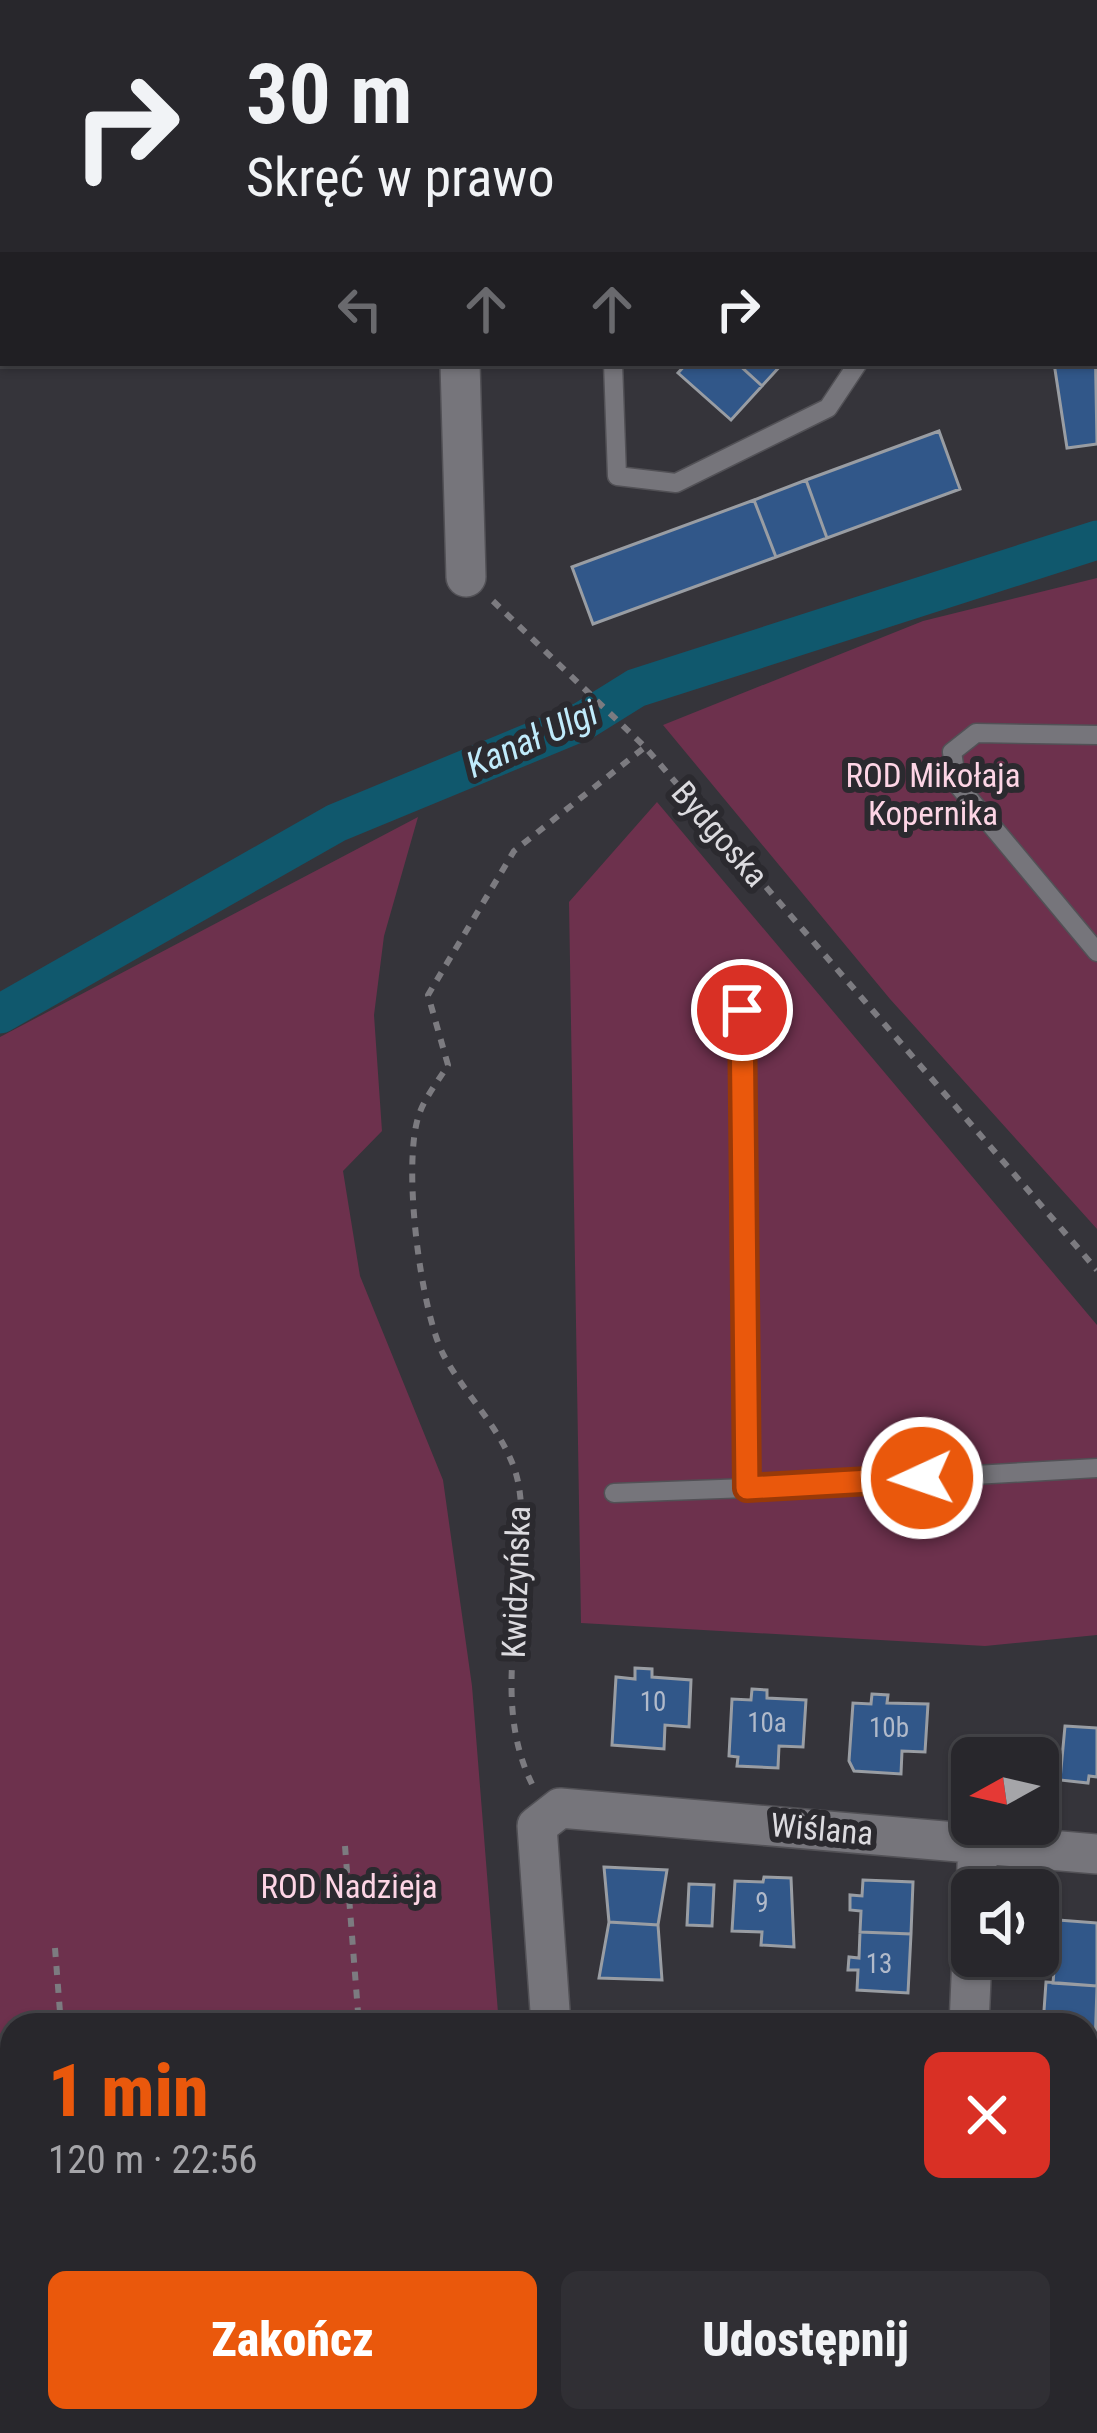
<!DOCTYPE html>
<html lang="pl">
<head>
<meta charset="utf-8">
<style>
	:root { --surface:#28272c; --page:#302f34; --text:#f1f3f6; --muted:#a5a5a9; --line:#444448; --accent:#ea580c }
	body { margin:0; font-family:"Roboto Condensed",sans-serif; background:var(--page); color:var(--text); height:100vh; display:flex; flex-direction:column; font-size:45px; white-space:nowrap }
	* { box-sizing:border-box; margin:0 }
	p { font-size:39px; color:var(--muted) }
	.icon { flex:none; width:66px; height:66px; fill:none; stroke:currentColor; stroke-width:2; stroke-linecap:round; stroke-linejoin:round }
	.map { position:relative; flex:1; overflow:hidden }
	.side { position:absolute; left:0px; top:2013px; width:1098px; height:420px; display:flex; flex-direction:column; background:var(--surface); border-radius:36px 36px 0 0; box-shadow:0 3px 9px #0004,0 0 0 3px var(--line) }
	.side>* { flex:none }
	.banner { position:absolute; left:0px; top:0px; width:1098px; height:366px; box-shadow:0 3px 9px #0004,0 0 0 3px var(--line); background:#28272c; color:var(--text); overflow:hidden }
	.needle { width:78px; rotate:262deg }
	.tools { position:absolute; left:951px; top:1737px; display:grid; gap:24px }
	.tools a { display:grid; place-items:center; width:108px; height:108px; border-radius:18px; background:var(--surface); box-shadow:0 3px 9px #0004,0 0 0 3px var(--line); font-size:60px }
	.pin { position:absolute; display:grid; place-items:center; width:102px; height:102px; color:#fff; margin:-51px; border:6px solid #fff; border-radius:50%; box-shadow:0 3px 12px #0007 }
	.me { position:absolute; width:132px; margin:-66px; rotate:267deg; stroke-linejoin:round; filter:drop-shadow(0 0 9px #0008) }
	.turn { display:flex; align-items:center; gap:42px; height:252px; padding:0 48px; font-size:54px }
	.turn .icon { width:156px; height:156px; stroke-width:2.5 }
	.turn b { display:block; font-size:84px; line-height:102px }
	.lanes { display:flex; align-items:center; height:114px; padding:0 48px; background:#0003; justify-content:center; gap:60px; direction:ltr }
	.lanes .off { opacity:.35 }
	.round { display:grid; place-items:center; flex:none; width:126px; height:126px; border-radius:18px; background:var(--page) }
	.summary { display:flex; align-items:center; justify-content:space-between; height:204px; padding:0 48px }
	h1 { font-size:72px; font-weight:800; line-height:90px; color:var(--accent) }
	.cta { display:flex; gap:24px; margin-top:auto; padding:24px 48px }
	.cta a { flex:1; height:138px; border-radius:18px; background:var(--accent); color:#fff; font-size:48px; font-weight:800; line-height:138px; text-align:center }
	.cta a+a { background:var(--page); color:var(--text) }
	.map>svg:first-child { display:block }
	.green { fill:#6d314d }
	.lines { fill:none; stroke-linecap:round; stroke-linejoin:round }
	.canal { stroke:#10586d; stroke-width:39 }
	.building { fill:#315789; stroke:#999da3; stroke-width:3 }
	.service-casing { stroke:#525156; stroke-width:21 }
	.minor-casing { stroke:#525156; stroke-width:42 }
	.path { stroke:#7c7b80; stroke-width:6; stroke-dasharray:9 9; stroke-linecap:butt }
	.service { stroke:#76757b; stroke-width:18 }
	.minor { stroke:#76757b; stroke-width:39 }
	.route-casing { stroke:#983908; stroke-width:30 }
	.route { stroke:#ea580c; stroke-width:21 }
	.labels { text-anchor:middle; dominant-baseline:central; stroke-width:12; stroke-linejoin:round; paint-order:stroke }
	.number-label { font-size:27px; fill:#b1baca }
	.park-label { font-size:33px; fill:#fdd5e5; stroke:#2b2a2f }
	.street-label { font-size:33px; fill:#dcdbdf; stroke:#2b2a2f }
	.water-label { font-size:36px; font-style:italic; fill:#c0ebfb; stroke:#2b2a2f }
</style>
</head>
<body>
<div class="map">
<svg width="1097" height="2433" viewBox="0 0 1097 2433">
	<rect width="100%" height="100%" fill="#35343a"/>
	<!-- green -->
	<path class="green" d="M1097,578V1229L890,999L663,725L923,621Z
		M657,802L1097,1325V1635L985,1646L581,1623L569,902Z
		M418,817L384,936L374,1015L382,1131L343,1171L360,1276L443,1480L472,1686L499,2025H12V2421H531L532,2433H0V1037Z"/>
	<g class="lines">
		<!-- canal -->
		<path class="canal" d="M0,1014L336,823L583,721L636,688L1097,540"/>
	</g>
	<!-- building -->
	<path class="building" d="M0,0H193V3H3L0,90Z
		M193,0H416V3H193Z
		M569,0H881V3H569Z
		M1095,131H1097L1095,332Z
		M1095,332L1097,444L1067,448L1054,363H1095Z
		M687,363H737L762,386L731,420L678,373Z
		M737,363H783L762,386Z
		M939,431L960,489L827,538L806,480Z
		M806,480L827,538L776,557L754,500Z
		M754,500L776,557L593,624L572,567Z
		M635,1668L652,1669V1677L691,1680L689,1727L665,1725L664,1749L612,1745L616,1677L635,1679Z
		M752,1689L767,1690V1698L806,1700L803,1747L779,1746L778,1768L737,1766L738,1757L729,1756L732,1699L751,1700Z
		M872,1694L888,1695L887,1703L928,1704L925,1752L902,1751L901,1774L854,1771L849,1761L853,1703L871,1704Z
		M1065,1726L1097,1728V1777L1089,1776L1088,1783L1060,1780Z
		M604,1867L667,1870L658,1925L609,1922Z
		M764,1877L791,1878L794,1947L761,1945L762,1932L732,1931L735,1881L763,1882Z
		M863,1880L913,1882L911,1934L860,1932L861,1911L850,1910V1895L862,1896Z
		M689,1884L714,1885L712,1926L687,1925Z
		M1058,1920L1097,1923V1986L1053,1983Z
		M609,1922L658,1925L662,1980L599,1978Z
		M860,1932L911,1934L908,1993L857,1990L858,1970H848L849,1957L859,1958Z
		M1046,1982L1097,1986L1095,2049H1086V2025H1043Z
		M1086,2049H1095L1091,2113H1086Z
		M1086,2307H1095L1090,2368H1086Z
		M1086,2368L1096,2369L1092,2416H1097V2433L1037,2429L1038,2421H1086Z
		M650,2421H705V2433H655Z
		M831,2421H885V2433H836L831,2431Z"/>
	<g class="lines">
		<!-- service casing -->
		<g class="service-casing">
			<path id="service" d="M548,0L549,3
				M1095,51L1097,50
				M613,363L617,476L676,483L828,408L858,363
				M1097,735L976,733L952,752L957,784L1097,952
				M742,1010L747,1488L1097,1468
				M614,1493L747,1488"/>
		</g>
		<!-- minor casing -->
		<g class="minor-casing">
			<path id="minor" d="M449,0V3
				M460,363L466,577
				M976,1890L978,1841
				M551,2025L537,1826L560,1808L1097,1854
				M969,2025L972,1956
				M578,2421V2433
				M948,2433L949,2421"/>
		</g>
		<!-- path -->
		<path class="path" d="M493,601L645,747L1097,1270
			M532,1784C486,1691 534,1585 519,1487C511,1437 466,1398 443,1354C420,1308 401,1159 420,1112C426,1096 439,1080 448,1065L428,995L514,851L645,747
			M345,1846L359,2025
			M55,1948L61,2025
			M91,2421L92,2433
			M390,2421L391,2433"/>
		<!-- service -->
		<use href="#service" class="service"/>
		<!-- minor -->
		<use href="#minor" class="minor"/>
	</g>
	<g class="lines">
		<!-- route casing -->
		<g class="route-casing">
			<path id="route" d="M742,1010L747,1488L922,1478"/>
		</g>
		<!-- route -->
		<use href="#route" class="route"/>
	</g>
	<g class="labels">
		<!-- number labels -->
		<g class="number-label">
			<text x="653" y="1702">10</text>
			<text x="767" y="1723">10a</text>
			<text x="889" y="1728">10b</text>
			<text x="762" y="1903">9</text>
			<text x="879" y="1964">13</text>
		</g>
		<!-- park labels -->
		<g class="park-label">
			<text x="933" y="775">ROD Mikołaja<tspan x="933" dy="38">Kopernika</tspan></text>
			<text x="349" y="1886">ROD Nadzieja</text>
		</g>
		<!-- street labels -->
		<g class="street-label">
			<text transform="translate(720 834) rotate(49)">Bydgoska</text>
			<text transform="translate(516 1582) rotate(-88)">Kwidzyńska</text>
			<text transform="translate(822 1829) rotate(5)">Wiślana</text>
		</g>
		<!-- water labels -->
		<g class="water-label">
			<text transform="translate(532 739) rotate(-24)">Kanał Ulgi</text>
		</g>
	</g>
</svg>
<div class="tools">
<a><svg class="needle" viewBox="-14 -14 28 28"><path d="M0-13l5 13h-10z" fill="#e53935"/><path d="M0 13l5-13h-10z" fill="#a5a5a9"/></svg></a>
<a><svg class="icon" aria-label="sound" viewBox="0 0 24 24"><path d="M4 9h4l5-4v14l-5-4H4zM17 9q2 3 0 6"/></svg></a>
</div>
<div class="pin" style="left:742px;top:1010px;background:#d93025"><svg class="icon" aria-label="arrive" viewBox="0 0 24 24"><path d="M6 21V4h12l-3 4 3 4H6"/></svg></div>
<svg class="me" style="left:922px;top:1478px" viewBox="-20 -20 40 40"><circle r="17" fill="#ea580c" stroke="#fff" stroke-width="3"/><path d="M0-11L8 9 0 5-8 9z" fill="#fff"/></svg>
<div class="banner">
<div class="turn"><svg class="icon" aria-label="right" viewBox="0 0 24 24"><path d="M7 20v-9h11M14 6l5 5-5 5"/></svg><div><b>30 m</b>Skręć w prawo</div></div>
<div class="lanes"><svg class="icon off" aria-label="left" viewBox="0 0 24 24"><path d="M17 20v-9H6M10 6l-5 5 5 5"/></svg><svg class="icon off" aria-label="ahead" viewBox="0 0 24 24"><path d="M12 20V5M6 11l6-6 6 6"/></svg><svg class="icon off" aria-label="ahead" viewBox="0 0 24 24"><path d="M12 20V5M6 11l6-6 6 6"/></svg><svg class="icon" aria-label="right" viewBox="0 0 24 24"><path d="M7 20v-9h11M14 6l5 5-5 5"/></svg></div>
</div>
<section class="side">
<div class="summary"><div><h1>1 min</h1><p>120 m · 22:56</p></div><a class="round" style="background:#d93025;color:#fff"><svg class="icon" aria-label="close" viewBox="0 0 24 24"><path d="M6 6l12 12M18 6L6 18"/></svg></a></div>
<div class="cta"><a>Zakończ</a><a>Udostępnij</a></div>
</section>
</div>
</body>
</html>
